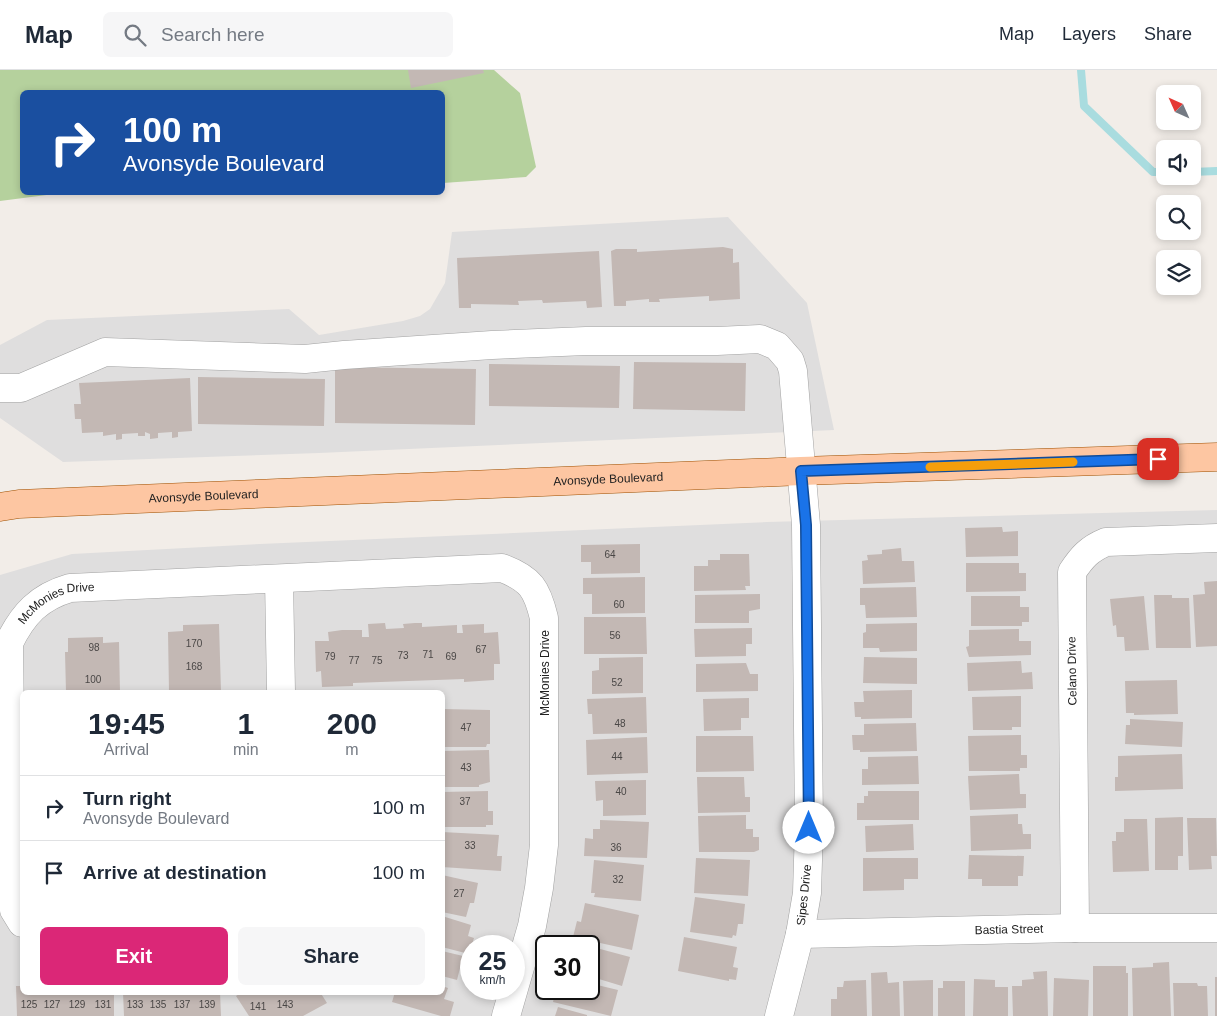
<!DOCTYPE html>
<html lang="en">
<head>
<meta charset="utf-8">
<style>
	:root { --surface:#fff; --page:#f6f6f7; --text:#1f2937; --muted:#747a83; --line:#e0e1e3; --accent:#db2777 }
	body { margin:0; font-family:Arial,sans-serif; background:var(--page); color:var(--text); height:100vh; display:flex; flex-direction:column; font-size:19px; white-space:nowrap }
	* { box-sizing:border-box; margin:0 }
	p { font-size:16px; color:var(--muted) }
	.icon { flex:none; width:28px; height:28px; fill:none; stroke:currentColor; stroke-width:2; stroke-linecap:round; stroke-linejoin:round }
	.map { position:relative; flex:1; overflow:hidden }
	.sheet { position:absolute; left:20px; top:620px; width:425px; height:305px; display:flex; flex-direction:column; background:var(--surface); border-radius:8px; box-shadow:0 2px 8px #0003 }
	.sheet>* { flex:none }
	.hud { position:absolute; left:20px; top:20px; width:425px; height:105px; border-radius:8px; box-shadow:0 2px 8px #0003; background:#1a4fa0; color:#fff; overflow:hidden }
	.needle { width:32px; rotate:315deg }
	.buttons { position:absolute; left:1156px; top:15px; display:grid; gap:10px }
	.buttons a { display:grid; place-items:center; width:45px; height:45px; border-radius:8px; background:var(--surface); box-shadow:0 2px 8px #0003; font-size:25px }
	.speed { position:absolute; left:460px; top:865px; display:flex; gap:10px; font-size:25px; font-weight:700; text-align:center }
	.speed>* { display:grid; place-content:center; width:65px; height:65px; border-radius:50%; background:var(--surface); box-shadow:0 2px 8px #0003; line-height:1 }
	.speed small { font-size:12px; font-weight:400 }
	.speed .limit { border:2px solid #111; border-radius:8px; background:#fff; color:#111 }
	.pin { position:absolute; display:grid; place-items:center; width:42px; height:42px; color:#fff; margin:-21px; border-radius:10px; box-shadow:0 2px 8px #0006 }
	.me { position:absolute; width:55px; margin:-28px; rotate:0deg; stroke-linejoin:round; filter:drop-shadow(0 0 4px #0008) }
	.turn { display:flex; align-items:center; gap:18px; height:105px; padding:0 20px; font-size:22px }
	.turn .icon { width:65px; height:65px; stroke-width:2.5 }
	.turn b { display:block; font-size:35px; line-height:42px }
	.eta { display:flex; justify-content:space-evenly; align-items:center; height:85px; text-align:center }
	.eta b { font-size:30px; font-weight:600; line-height:35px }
	.primary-button { display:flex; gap:10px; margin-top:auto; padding:10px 20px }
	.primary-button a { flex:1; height:58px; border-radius:8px; background:var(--accent); color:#fff; font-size:20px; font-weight:600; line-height:58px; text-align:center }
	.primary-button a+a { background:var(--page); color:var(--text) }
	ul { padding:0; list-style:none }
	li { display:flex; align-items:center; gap:15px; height:65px; padding:0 20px; border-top:1px solid var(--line) }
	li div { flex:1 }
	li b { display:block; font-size:19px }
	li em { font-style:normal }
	header { display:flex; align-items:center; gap:30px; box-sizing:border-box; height:70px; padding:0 25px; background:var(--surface); border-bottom:1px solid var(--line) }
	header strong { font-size:24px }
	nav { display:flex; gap:28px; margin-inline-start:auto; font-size:18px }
	.search { width:350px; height:45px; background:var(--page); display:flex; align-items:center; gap:12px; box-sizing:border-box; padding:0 18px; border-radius:8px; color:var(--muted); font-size:19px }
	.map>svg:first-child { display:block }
	.residential { fill:#dfdede; fill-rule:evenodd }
	.forest { fill:#b5d19d }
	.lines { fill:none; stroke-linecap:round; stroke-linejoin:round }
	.stream { stroke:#a9dcdf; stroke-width:8 }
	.building { fill:#c3b8b4 }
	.minor-casing { stroke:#a2a2a2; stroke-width:29 }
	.major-casing { stroke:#9f5000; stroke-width:29 }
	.minor { stroke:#fff; stroke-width:28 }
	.major { stroke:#fdc6a2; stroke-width:28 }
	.route-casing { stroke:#114b97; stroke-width:12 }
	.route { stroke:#1a73e8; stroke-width:9 }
	.slow { stroke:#f59e0b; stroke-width:9 }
	.labels { text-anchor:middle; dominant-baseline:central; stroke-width:4.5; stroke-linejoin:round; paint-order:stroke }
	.number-label { font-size:10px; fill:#4a4746 }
	.street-label { font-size:12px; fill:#212121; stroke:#fff }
</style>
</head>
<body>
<header>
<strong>Map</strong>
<div class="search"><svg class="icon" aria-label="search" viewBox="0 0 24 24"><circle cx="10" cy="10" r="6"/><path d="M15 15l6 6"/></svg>Search here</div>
<nav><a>Map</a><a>Layers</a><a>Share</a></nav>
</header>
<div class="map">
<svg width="1217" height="946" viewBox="0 0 1217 946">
	<rect width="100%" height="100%" fill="#f2ede8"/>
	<!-- residential -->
	<path class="residential" d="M728,147L807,233L834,360L319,383L63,392L0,348V275L47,250L289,239L319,265L403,251L420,246L430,239L445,213L452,162Z
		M1217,440V946H0V505L72,484L260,474L767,452ZM22,622H442V922H22ZM471,876H514V919H471ZM546,876H589V919H546Z"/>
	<!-- forest -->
	<path class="forest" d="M0,0H494L520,23L536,97L526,107L443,113L442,22H22V122L62,123L0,131Z"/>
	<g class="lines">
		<!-- stream -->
		<path class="stream" d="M1081,0L1084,36L1153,102H1165
			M1192,102L1217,101"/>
	</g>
	<!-- building -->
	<path class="building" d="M408,0H483L484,3L411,18Z
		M723,177L733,179V193L739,192L740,229L709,231V226L659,229L660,232H649V229L626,231V236H614L611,181L616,179H637V182Z
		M599,181L602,237L587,238L586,231L543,233L542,230L518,231L519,235L471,234V238H459L457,188Z
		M634,292L746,293L745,341L633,339Z
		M489,294L620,296L619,338L489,336Z
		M335,297L476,299L475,355L335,353Z
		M198,307L325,309L324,356L198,354Z
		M190,308L192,361L178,362V367L172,368V362L158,363V368L150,369V364L145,362V366H138V363L122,364V369L116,370V364L103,366V362L82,363L81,349H75L74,334H81L79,313Z
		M1002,457L1003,462L1018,461V486L966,487L965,458Z
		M640,474V503L591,504V492H581V475Z
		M901,478L902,491H914L915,512L863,514L862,491L868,490L867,485L882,484V480Z
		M720,484H749L750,516H745L746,520L694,521V496H708V490H720Z
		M966,493H1019V503H1026V521L966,522Z
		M645,507V543L592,544V524H583V508Z
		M1217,511V576L1196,577L1193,525L1205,524L1204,512Z
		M916,517L917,547L866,548L865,535H860V518Z
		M760,524V539L749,541V553H695V525Z
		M1154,525H1172V528H1189L1191,578H1156Z
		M971,526H1020V537H1029V552H1022V556H971Z
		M1144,526L1149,580L1125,581L1124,567H1117L1116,555L1113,556L1110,529Z
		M584,547H646L647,584H584Z
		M385,553L386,559L404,558L403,554L415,553H422V557L457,555V563H463L462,555L484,554V563L498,562L500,594H494V610L464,612V609L353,613V616L322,617L321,601L316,602L315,571H329L328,562L342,560H362V567H369L368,554Z
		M917,553V581L880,582L879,578H863V563L866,562V554Z
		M219,554L221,622H169L168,562L183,561V555Z
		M752,558V574H746V586L695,587L694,559Z
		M1019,559V571H1031V585L969,587L966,577L969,576V560Z
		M103,567V573L119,572L120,622H66L65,582H68V568Z
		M643,587V623L592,624V601L599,600V588Z
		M864,587L917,588V614L863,613Z
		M1021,591L1022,603L1032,602L1033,619L968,621L967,593Z
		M746,593L750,604H758V621L696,622V594Z
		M1177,610L1178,644L1134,645V643H1126L1125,611Z
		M912,620V648L861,649V647H855L854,632H864L863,621Z
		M1021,626V657H1012V660H973L972,627Z
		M646,627L647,663L593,664L592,644H588L587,629Z
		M749,628V648H741V660L704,661L703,629Z
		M442,639L490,640V674H487L486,677H442Z
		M1130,649L1183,652L1182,677L1125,674L1126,655H1130Z
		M916,653L917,681L860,682V680H853L852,665H864V654Z
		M1021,665V685H1027V698H1020V701H969L968,666Z
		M696,666H753L754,701L696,702Z
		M647,667L648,703L587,705L586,670Z
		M489,680L490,712L479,715V717H442V681Z
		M1182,684L1183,719L1115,721V707H1118V686Z
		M918,686L919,714L862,715V699H868V687Z
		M1019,704L1020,724H1026V738L970,740L968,706Z
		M697,707H744L745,727H750V742L698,743Z
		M646,710V745L603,746V730L596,731L595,711Z
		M488,721V741H493V755H486V757H442V722Z
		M868,721H919V750H857V733H864V726H868Z
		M1018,744V754H1022L1023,764H1031V779L971,781L970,746Z
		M746,745V759H753V767H759V780L754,782H699L698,746Z
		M1183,747V786H1178V800H1155V748Z
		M1187,748H1216L1217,786H1211L1212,799L1189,800Z
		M1124,749H1147L1149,801L1113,802L1112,771H1116V762H1124Z
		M600,750L649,752L647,788L584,786L585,768L593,769V759H600Z
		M913,754L914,780L866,782L865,756Z
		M442,762L499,765L497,786H502L501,801L442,797Z
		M969,785L1024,786L1023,806H1018V816H982V809H968Z
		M696,788L750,790L748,826L694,823Z
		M863,788H918V809H904V820L863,821Z
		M594,790L644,795L641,831L594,827L595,823H591Z
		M442,805L478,813L474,833H470L466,847L442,842Z
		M695,827L745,834L743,854H738L736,866L733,865L732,868L690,862Z
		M585,833L639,845L632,880L573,867L577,851L581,852Z
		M442,846L471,855L468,866L474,868L469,884L442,877Z
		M684,867L737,877L733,897L738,898L736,910L729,909V911L678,901Z
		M589,876L630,887L622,916L589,906Z
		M442,881L463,886L457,910L442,906Z
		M1169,892L1171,946H1133L1132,898L1153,897V893Z
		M1093,896H1126V903H1128V946H1093Z
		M1047,901L1048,946H1013L1012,916H1022V910L1034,909L1033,902Z
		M887,902L888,913L899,912L900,946H872L871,903Z
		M1215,907H1217V946H1215Z
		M1054,908L1089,910L1088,946H1053Z
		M974,909L995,910V917H1008V946H973Z
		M866,910L867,946H831V929H837V917H843L844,911Z
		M933,910V946H904L903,911Z
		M943,911H965V946H938V918H943Z
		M589,913L618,920L611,946L553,932L556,919H589Z
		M1173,913H1197L1198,916H1207L1208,946H1174Z
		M16,916H22V922H114V946H17Z
		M442,916L448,918L444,929L454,932L450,946H441L392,932L395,922H442Z
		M123,922H220L221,946H124Z
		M242,922H320L327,933L303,946H249L236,926Z
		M558,937L587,945V946H555Z"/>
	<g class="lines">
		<!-- minor casing -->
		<g class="minor-casing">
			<g id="minor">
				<path d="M0,318H21L105,282L305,289L344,285L492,275L586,271H717L760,269L777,276L790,291L793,301L806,455L809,758L807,823L800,864L779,946"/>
				<path d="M279,509L281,622"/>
				<path id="s1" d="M22,853L14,840L12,823L9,573C23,544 39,527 70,518L502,498C531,509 537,519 544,548V775L539,818L532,856L506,946"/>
				<path d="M1075,858L1072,502C1082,487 1089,479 1106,472L1217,468"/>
				<path id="s2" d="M800,864L1075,858H1217"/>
			</g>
		</g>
		<!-- major casing -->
		<g class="major-casing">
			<g id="major">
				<path id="s3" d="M0,437L19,434L801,401L1217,387"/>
			</g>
		</g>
		<!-- minor -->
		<use href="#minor" class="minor"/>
		<!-- major -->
		<use href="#major" class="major"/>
	</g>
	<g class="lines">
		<!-- route casing -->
		<g class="route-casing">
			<path id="route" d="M809,758L806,455L801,401L1158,389"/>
		</g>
		<!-- route -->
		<use href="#route" class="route"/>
		<!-- slow -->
		<path class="slow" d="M930,397L1073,392"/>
	</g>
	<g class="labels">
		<!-- number labels -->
		<g class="number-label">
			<text x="610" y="484">64</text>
			<text x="619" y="534">60</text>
			<text x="615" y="565">56</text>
			<text x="194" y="573">170</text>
			<text x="94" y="577">98</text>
			<text x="481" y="579">67</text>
			<text x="428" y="584">71</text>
			<text x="403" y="585">73</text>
			<text x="330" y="586">79</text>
			<text x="451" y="586">69</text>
			<text x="354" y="590">77</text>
			<text x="377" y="590">75</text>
			<text x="194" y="596">168</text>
			<text x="93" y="609">100</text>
			<text x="617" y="612">52</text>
			<text x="620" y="653">48</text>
			<text x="466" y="657">47</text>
			<text x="617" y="686">44</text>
			<text x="466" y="697">43</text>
			<text x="621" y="721">40</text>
			<text x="465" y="731">37</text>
			<text x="470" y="775">33</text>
			<text x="616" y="777">36</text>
			<text x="618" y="809">32</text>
			<text x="459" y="823">27</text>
			<text x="29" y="934">125</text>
			<text x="52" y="934">127</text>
			<text x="77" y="934">129</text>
			<text x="103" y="934">131</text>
			<text x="135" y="934">133</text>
			<text x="158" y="934">135</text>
			<text x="182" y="934">137</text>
			<text x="207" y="934">139</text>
			<text x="285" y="934">143</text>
			<text x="258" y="936">141</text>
		</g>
		<!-- street labels -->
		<g class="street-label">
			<text stroke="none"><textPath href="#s3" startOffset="609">Avonsyde Boulevard</textPath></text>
			<text stroke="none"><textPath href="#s3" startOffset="204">Avonsyde Boulevard</textPath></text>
			<text stroke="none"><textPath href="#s1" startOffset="349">McMonies Drive</textPath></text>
			<text transform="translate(1072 601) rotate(-91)">Celano Drive</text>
			<text transform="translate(545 603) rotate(-90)">McMonies Drive</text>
			<text transform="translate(804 825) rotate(-84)">Sipes Drive</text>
			<text stroke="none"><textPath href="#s2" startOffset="209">Bastia Street</textPath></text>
		</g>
	</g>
</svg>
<div class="buttons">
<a><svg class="needle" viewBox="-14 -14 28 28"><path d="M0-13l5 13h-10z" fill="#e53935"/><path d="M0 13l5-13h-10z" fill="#747a83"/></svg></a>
<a><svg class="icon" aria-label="sound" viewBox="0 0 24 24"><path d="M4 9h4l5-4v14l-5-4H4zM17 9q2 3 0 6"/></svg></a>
<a><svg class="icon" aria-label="search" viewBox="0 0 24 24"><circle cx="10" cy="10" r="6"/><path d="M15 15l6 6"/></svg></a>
<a><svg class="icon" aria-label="layers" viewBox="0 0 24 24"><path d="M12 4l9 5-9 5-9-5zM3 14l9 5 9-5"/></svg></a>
</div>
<div class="speed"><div>25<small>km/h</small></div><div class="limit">30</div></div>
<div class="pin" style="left:1158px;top:389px;background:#d93025"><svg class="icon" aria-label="arrive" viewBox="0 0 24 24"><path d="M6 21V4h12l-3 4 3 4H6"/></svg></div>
<svg class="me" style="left:809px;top:758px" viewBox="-20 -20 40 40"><circle r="19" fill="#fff"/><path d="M0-13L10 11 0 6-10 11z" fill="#1a73e8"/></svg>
<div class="hud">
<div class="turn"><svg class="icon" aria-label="right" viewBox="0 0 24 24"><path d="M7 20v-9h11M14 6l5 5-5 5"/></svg><div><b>100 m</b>Avonsyde Boulevard</div></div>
</div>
<section class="sheet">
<div class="eta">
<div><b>19:45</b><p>Arrival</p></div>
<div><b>1</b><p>min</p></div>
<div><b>200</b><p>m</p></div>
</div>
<ul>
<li><svg class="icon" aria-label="right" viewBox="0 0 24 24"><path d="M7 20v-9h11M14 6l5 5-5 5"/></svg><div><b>Turn right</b><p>Avonsyde Boulevard</p></div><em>100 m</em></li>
<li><svg class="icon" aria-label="arrive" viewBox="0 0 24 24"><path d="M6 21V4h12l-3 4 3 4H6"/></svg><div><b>Arrive at destination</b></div><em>100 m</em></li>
</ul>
<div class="primary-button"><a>Exit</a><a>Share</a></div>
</section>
</div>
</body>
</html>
